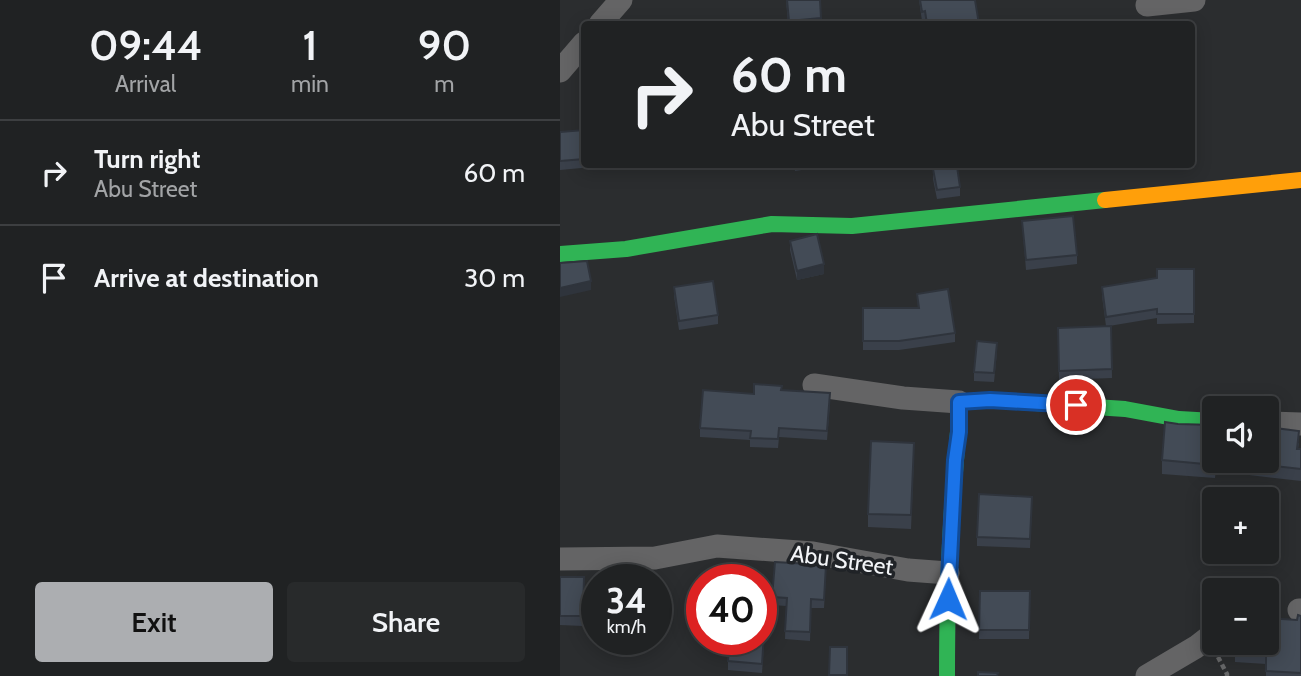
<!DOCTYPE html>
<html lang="en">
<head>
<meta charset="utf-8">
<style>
	:root { --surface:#202223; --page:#282a2b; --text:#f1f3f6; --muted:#a2a4a6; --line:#3d3f41; --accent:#acaeb1 }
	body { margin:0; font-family:Cabin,sans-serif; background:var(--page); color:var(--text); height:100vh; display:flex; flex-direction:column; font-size:26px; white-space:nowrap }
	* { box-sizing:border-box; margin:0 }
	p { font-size:23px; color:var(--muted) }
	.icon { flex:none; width:38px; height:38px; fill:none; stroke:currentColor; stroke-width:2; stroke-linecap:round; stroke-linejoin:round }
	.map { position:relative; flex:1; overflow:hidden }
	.sheet { display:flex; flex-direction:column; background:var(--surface); width:560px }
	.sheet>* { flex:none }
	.guide { position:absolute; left:21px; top:21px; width:614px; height:147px; border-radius:7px; box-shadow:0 4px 18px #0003,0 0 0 2px var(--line); background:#202223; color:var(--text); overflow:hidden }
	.controls { position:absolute; left:642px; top:396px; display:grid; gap:14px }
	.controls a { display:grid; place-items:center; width:77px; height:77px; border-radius:7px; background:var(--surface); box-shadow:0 4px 18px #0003,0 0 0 2px var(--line); font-size:35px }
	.speed { position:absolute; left:21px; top:564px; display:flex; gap:14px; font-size:35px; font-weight:700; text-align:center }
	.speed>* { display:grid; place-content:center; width:91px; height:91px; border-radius:50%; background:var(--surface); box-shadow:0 4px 18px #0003,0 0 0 2px var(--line); line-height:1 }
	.speed small { font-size:18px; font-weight:400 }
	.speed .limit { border:10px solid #d22; background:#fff; color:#111 }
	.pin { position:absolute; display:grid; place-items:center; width:60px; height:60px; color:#fff; margin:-30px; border:4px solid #fff; border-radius:50%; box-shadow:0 2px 7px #0007 }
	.me { position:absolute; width:77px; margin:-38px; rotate:1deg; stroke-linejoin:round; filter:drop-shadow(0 0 5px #0008) }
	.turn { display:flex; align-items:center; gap:24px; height:147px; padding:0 35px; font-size:32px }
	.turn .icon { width:91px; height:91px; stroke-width:2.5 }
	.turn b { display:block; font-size:49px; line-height:60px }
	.eta { display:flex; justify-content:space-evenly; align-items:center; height:119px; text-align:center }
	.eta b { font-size:42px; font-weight:600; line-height:49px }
	.primary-button { display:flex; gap:14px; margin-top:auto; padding:14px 35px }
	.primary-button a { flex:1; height:80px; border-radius:7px; background:var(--accent); color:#111; font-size:28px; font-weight:600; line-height:80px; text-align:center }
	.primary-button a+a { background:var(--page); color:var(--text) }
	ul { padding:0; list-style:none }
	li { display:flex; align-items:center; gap:21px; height:105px; padding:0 35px; border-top:2px solid var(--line) }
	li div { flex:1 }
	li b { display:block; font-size:26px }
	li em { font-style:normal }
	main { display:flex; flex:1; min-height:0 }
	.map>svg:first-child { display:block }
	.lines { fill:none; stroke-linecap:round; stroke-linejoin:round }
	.path { stroke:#68696a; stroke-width:4.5; stroke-dasharray:5 3.5; stroke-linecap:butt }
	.street { stroke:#646465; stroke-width:23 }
	.fast { stroke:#30b455; stroke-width:16 }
	.slow { stroke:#ff9f0a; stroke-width:16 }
	.wall { fill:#3a404a }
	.shaded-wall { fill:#2f343c }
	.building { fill:#434b56; stroke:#2f343c; stroke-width:2 }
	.route-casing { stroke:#114b97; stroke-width:18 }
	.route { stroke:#1a73e8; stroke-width:12 }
	.labels { text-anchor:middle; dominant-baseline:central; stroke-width:7; stroke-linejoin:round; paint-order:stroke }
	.street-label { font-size:23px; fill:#f2f4f7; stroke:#202327 }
</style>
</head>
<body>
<main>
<section class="sheet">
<div class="eta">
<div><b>09:44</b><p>Arrival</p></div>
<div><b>1</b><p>min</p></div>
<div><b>90</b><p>m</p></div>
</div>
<ul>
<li><svg class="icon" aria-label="right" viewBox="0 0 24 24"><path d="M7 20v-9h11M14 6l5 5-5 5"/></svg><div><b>Turn right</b><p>Abu Street</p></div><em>60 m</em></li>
<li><svg class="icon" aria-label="arrive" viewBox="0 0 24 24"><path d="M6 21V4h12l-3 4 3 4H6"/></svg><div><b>Arrive at destination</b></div><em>30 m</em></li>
</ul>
<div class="primary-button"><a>Exit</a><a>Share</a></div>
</section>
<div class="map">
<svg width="741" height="676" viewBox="0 0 741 676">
	<rect width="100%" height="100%" fill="#2b2d2f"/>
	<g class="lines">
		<!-- path -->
		<path class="path" d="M707,611H718
			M658,657L667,674V676"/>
		<!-- street -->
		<path class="street" d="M587,5L634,0
			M40,24L61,0
			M0,71L24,43
			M254,385L343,398L399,402
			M707,423L741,424
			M0,559L95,558L157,546L253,553L348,570L388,573
			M739,610H741
			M587,676L636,647L654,633"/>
		<!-- fast -->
		<path class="fast" d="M0,254L66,249L212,224L292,226L545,200
			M387,676C387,626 388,576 391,525C393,484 399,443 399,402L430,400L565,409L619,419L654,421"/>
		<!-- slow -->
		<path class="slow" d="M545,200L741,180"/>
	</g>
	<!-- wall -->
	<path class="wall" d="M226,0H260L261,24H228Z
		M359,0H415L419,24H366L365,20L362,21Z
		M24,130V164H32V167L0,170V132Z
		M234,164H282L235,171Z
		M373,169L400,187V196L377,199L373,179Z
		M462,221L517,255V264L466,270Z
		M230,241L264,274L237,280L230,250Z
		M634,269V323L597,324V318L549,326H551L552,378L499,380L498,328L546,326L542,296V287L597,278Z
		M114,287L158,315V324L119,330L114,296Z
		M357,294L395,333V342L339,350H303V308H358Z
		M437,352L434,382L414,381V372Z
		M221,390L270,403L267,440L219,437L218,448L190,447V440L140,437V428L194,394Z
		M739,443L738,449H741V481L689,475L690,460Z
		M354,457L351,529L308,527V514Z
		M602,460H657L655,478L602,474Z
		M472,506L470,548L417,546V537Z
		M266,573L264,608H251L250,641L225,639L226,606L212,605V597Z
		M0,577H24L23,626L0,625Z
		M420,591H470L469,639H419Z
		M741,616V676H706V664L675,662V650L737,620Z
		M204,644L202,673L168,670V661Z"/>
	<!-- shaded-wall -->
	<path class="shaded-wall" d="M102,164H123L102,169Z
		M264,264V274L237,280V271Z
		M31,281V290L0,297V288Z"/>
	<!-- building -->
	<path class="building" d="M227,0H260L261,18L229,21Z
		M360,0H415L419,24H367L365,11L362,12Z
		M24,130V159L0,161V132Z
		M397,166L400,187L377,190L373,169Z
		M513,216L517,255L466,260L462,221Z
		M257,234L264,264L237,271L230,241Z
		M27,261L31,281L0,288V263Z
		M597,269H634V314H597V309L546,317L542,287L597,278Z
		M153,281L158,315L119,321L114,287Z
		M388,289L395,333L339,341H303V308H359L357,294Z
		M551,326L552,369L499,371L498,328Z
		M417,341L437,343L434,373L414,372Z
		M194,384L222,386L221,390L270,393L267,431L219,428L218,439L190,438L191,431L140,428L143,390L194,394Z
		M605,422L618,424L654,425L655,465L602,460Z
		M707,427L739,431L737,449H741V469L689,463L690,460H707Z
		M311,441L354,443L351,515L308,514Z
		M419,494L472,497L470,539L417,537Z
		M215,562L266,565L264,600L251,599L250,632L225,631L227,598L212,597Z
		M72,567L71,579H52L53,568Z
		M0,577H24L23,616H0Z
		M420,591H470L469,630H419Z
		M738,615L741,616V673L706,671V652L675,650L676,642H707V618L737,620Z
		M201,634H204L202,664L168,661L169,639H201Z
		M270,647H287V675H269Z
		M418,672L438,673L437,676H418Z"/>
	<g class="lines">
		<!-- route casing -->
		<g class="route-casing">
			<path id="route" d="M388,599L395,460L399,432V402L430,400L516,405"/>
		</g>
		<!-- route -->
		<use href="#route" class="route"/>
	</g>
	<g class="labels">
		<!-- street labels -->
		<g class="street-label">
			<text transform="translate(282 560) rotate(8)">Abu Street</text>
		</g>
	</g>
</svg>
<div class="controls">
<a><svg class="icon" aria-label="sound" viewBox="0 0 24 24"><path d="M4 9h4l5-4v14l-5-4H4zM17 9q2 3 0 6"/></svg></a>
<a>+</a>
<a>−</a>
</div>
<div class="speed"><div>34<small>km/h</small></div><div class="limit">40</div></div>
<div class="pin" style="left:516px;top:405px;background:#d93025"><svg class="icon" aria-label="arrive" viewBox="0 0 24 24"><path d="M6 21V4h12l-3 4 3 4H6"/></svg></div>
<svg class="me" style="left:388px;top:599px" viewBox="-20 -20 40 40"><path d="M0-17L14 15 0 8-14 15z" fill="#1a73e8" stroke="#fff" stroke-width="4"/></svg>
<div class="guide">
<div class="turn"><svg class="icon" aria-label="right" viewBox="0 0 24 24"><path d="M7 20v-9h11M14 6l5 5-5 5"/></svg><div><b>60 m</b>Abu Street</div></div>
</div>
</div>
</main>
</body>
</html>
